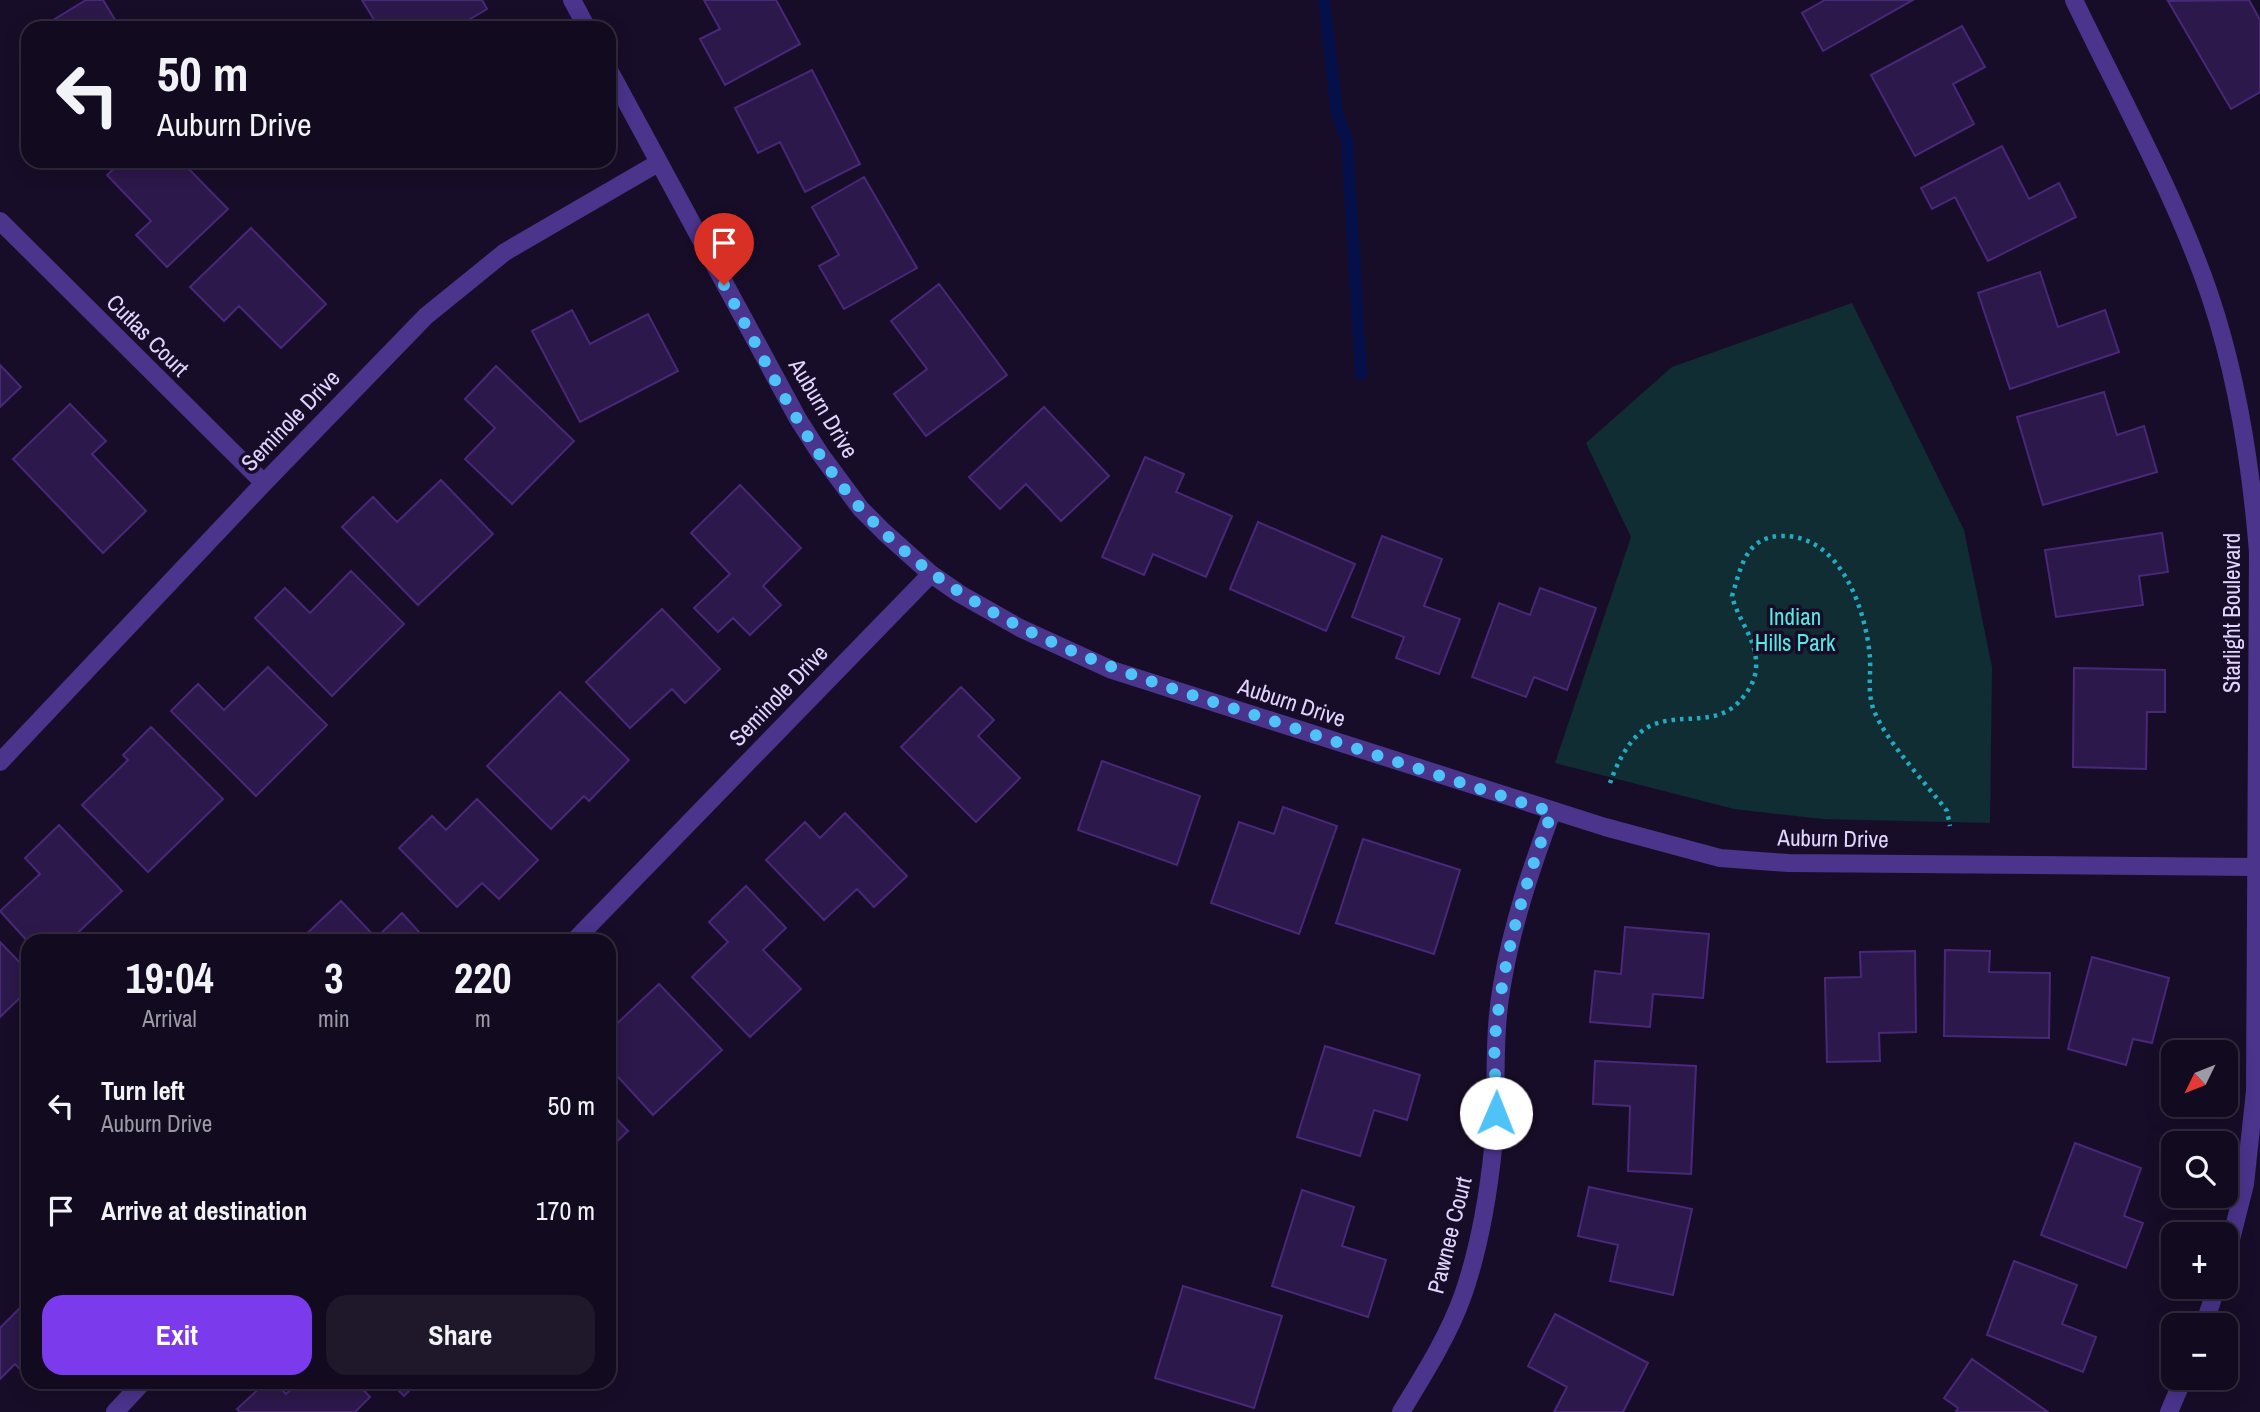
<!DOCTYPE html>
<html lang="en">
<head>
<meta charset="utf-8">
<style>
	:root { --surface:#120a1e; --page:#1f182b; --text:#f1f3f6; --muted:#9c9aa4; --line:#312b3c; --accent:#7c3aed }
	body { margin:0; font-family:"Archivo Narrow",sans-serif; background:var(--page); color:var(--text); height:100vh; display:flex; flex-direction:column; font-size:26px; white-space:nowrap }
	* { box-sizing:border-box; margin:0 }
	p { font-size:23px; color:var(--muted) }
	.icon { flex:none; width:38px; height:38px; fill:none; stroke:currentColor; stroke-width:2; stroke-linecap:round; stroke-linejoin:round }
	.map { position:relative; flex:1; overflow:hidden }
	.side { position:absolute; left:21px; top:934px; width:595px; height:455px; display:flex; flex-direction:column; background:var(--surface); border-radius:21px; box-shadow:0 4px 18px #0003,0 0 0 2px var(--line) }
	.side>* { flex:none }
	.top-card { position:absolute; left:21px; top:21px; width:595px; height:147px; border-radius:21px; box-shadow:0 4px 18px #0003,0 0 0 2px var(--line); background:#120a1e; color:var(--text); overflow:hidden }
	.needle { width:46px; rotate:227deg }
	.buttons { position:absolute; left:2161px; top:1040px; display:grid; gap:14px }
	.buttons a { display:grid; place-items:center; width:77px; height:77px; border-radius:14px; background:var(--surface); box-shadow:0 4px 18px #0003,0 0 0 2px var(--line); font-size:35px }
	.pin { position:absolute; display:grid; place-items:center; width:60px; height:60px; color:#fff; margin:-72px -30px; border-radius:50% 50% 50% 0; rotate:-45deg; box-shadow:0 0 7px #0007 }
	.pin .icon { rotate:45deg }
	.me { position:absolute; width:77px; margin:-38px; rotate:1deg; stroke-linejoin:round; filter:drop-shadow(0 0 5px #0008) }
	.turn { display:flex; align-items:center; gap:24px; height:147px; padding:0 21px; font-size:32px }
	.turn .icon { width:91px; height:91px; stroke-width:2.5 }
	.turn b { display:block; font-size:49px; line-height:60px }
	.eta { display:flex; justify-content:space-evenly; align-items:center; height:119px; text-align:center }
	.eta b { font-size:42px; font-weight:800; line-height:49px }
	.cta { display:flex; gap:14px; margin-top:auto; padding:14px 21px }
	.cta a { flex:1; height:80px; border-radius:21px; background:var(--accent); color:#fff; font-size:28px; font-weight:800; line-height:80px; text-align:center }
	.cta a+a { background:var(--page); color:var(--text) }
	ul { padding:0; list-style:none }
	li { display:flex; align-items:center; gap:21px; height:105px; padding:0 21px }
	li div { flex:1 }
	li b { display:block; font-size:26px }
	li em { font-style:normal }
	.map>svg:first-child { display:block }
	.green { fill:#102d33 }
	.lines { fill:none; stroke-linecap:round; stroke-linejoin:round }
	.stream { stroke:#050f49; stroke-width:12 }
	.building { fill:#2d184b; stroke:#492779; stroke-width:2 }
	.path { stroke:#24abc4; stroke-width:4.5; stroke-dasharray:3.5 5; stroke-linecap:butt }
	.minor { stroke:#4a348c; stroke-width:18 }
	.route { stroke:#4fc3f7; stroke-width:12; stroke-dasharray:0 21.6 }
	.labels { text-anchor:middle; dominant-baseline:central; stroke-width:7; stroke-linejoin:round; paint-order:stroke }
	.street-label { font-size:23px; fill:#e3d5ff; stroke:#180d28 }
	.park-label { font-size:23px; fill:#55ebe5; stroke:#180d28 }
</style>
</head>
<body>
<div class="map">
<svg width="2260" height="1412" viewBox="0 0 2260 1412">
	<rect width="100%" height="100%" fill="#180d28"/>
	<!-- green -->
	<path class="green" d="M1852,303L1964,530L1992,667L1990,823L1822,819L1734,809L1555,763L1631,537L1586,443L1672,367Z"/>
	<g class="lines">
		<!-- stream -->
		<path class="stream" d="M1324,0L1337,114L1347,140L1361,374"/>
	</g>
	<!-- building -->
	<path class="building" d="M86,0H103L120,28H40Z
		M362,0H482L487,9L455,28H379Z
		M704,0H776L800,44L725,85L700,39L720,29Z
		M1825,0H1913L1823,51L1802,13Z
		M2249,0L2260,20V92L2231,109L2168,1Z
		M1962,26L1985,67L1953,84L1974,124L1915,156L1871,75Z
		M812,70L860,164L805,192L780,142L758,153L735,108Z
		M2002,146L2029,199L2059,183L2076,217L1988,261L1955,197L1932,209L1921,188Z
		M122,161H181L228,209L167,267L136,235L151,221L107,175Z
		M864,177L917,268L844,309L819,266L839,255L812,207Z
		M251,228L326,304L281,348L239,306L224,321L190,287Z
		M2040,272L2058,327L2105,310L2119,352L2010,389L1978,293Z
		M939,284L1007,375L926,436L894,394L927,369L891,321Z
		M572,310L590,344L648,314L678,371L580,422L532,331Z
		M0,365L21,387L0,407Z
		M496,366L574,441L512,504L465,459L495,428L465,399Z
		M2104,392L2117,435L2144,426L2157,472L2043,505L2017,417Z
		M70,404L106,441L92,454L146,511L103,553L13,459Z
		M1044,407L1109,476L1061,521L1026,484L1000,509L969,477Z
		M1145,457L1184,474L1176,492L1232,516L1206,577L1153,554L1144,575L1102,557Z
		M441,480L493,534L418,605L342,527L373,497L397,522Z
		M740,485L801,548L763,586L781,605L750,635L733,618L718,632L694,608L730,574L691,533Z
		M1258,522L1355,564L1326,631L1230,589Z
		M2162,533L2168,572L2139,576L2143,605L2056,617L2045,550Z
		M1382,536L1442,559L1424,606L1460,619L1439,674L1396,658L1404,637L1352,617Z
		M351,571L404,624L332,696L255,618L285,588L310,613Z
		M1540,588L1596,608L1567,690L1534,677L1526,697L1472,677L1499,603L1530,615Z
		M662,609L720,669L685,703L672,689L630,728L586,682Z
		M268,667L327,725L256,796L171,711L198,684L224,710Z
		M2074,668L2165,670V712H2147L2146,769L2073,767Z
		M961,687L994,720L978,736L1020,778L976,822L901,747Z
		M560,692L629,760L589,801L584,796L551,829L487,766Z
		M151,727L223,799L148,872L82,805L128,760L123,755Z
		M1102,761L1200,796L1177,865L1078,830Z
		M477,799L538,860L499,899L482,883L457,907L399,848L432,816L446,830Z
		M1283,807L1337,826L1299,934L1211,903L1239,822L1274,834Z
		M845,813L907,876L874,907L857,889L824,920L766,860L805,822L820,838Z
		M59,825L122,891L68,942H28L0,911L40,874L25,858Z
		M1363,839L1460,870L1434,954L1336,923Z
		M746,886L786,928L763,950L801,989L750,1037L692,977L728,942L709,922Z
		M341,901L376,938L402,913L428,942H298Z
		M1625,927L1709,934L1703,998L1653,994L1650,1027L1590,1022L1595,971L1621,974Z
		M0,942L28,971V990L0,1017Z
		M1945,950L1990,951L1989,972L2050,973L2049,1038L1944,1036Z
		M1915,951L1916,1032L1879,1033L1880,1061L1827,1062L1825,978L1861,977L1860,952Z
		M2092,957L2169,978L2152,1043L2133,1039L2126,1065L2068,1049Z
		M659,984L722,1050L653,1115L609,1067V1031Z
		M1325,1046L1420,1075L1407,1120L1374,1110L1360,1156L1297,1137Z
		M1595,1061L1696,1066L1691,1174L1628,1171L1630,1106L1593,1104Z
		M609,1111L628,1131L609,1149Z
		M2075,1143L2141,1168L2124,1216L2143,1223L2126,1268L2041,1235Z
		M1589,1187L1692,1209L1673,1295L1610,1281L1618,1245L1578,1236Z
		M1302,1190L1354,1207L1342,1246L1386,1260L1368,1317L1272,1286Z
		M2014,1261L2077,1285L2062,1324L2096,1337L2083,1372L1987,1335Z
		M1183,1286L1282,1316L1254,1408L1155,1378Z
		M23,1305L28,1310V1377L15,1364L0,1379V1328Z
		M1555,1314L1648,1363L1623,1412H1554L1567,1387L1528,1366Z
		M1972,1359L2048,1412H1956L1958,1408L1944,1398Z
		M266,1382H275L286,1394L299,1382H356L370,1397L355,1412H240L237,1409Z
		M390,1382H418L404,1396Z"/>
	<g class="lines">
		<!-- path -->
		<path class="path" d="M1610,783C1617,763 1630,736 1650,726C1682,711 1719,730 1744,696C1752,686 1757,675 1756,662C1756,639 1737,618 1732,596C1741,568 1745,537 1781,536C1840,534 1866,609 1870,658C1871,677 1867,692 1874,711C1888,744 1925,782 1947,811L1950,826"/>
		<!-- minor -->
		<path class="minor" d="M572,0L587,28
			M2074,0C2119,94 2177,198 2210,296C2238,379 2251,465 2258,552L2255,1091L2245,1184L2226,1259
			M609,70L798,419L821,455L861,509L884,532L931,574L960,594L1020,628L1112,670L1605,827L1720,858L1788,863L2254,867
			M0,221L264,483
			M0,762L264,483L426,316L505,252L658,163
			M573,942L931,574
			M2204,1325L2217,1286
			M115,1412L143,1382
			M1401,1412C1423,1376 1449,1335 1463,1295C1479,1249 1488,1197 1493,1149C1498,1094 1492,1040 1502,985C1512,925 1531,869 1552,812
			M2169,1412L2184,1377"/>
	</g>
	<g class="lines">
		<!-- route -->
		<path class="route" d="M724,285C766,361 804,445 862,510C970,628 1122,673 1270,720C1364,751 1458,782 1552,812C1523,889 1504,954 1495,1037C1493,1062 1497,1088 1496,1113"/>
	</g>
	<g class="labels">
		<!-- street labels -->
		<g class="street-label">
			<text transform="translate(148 335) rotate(45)">Cutlas Court</text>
			<text transform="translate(824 408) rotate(59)">Auburn Drive</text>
			<text transform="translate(290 420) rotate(-46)">Seminole Drive</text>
			<text transform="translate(2231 613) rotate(-90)">Starlight Boulevard</text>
			<text transform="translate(778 695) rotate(-46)">Seminole Drive</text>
			<text transform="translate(1292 702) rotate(18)">Auburn Drive</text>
			<text transform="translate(1833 838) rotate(1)">Auburn Drive</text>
			<text transform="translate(1449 1235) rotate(-76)">Pawnee Court</text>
		</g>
		<!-- park labels -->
		<g class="park-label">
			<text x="1795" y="616">Indian<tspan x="1795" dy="26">Hills Park</tspan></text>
		</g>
	</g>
</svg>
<div class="buttons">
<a><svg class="needle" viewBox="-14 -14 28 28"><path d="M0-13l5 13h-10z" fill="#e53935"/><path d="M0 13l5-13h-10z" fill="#9c9aa4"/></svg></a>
<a><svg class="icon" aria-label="search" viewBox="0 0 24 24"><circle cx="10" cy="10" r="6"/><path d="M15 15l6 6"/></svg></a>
<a>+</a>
<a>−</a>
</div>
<div class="pin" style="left:724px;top:285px;background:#d93025"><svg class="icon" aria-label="arrive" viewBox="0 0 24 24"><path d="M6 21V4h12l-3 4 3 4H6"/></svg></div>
<svg class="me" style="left:1496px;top:1113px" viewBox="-20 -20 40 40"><circle r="19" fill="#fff"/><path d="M0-13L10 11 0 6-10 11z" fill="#4fc3f7"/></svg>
<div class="top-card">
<div class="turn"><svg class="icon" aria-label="left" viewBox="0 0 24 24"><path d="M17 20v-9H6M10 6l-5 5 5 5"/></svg><div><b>50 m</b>Auburn Drive</div></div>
</div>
<section class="side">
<div class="eta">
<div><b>19:04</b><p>Arrival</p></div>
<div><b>3</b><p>min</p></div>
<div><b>220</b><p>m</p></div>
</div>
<ul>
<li><svg class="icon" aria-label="left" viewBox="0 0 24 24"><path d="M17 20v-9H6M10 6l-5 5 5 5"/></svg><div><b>Turn left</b><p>Auburn Drive</p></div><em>50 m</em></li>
<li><svg class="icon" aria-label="arrive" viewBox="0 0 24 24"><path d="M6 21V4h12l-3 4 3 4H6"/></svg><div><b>Arrive at destination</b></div><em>170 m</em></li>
</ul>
<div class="cta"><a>Exit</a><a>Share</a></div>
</section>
</div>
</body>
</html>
